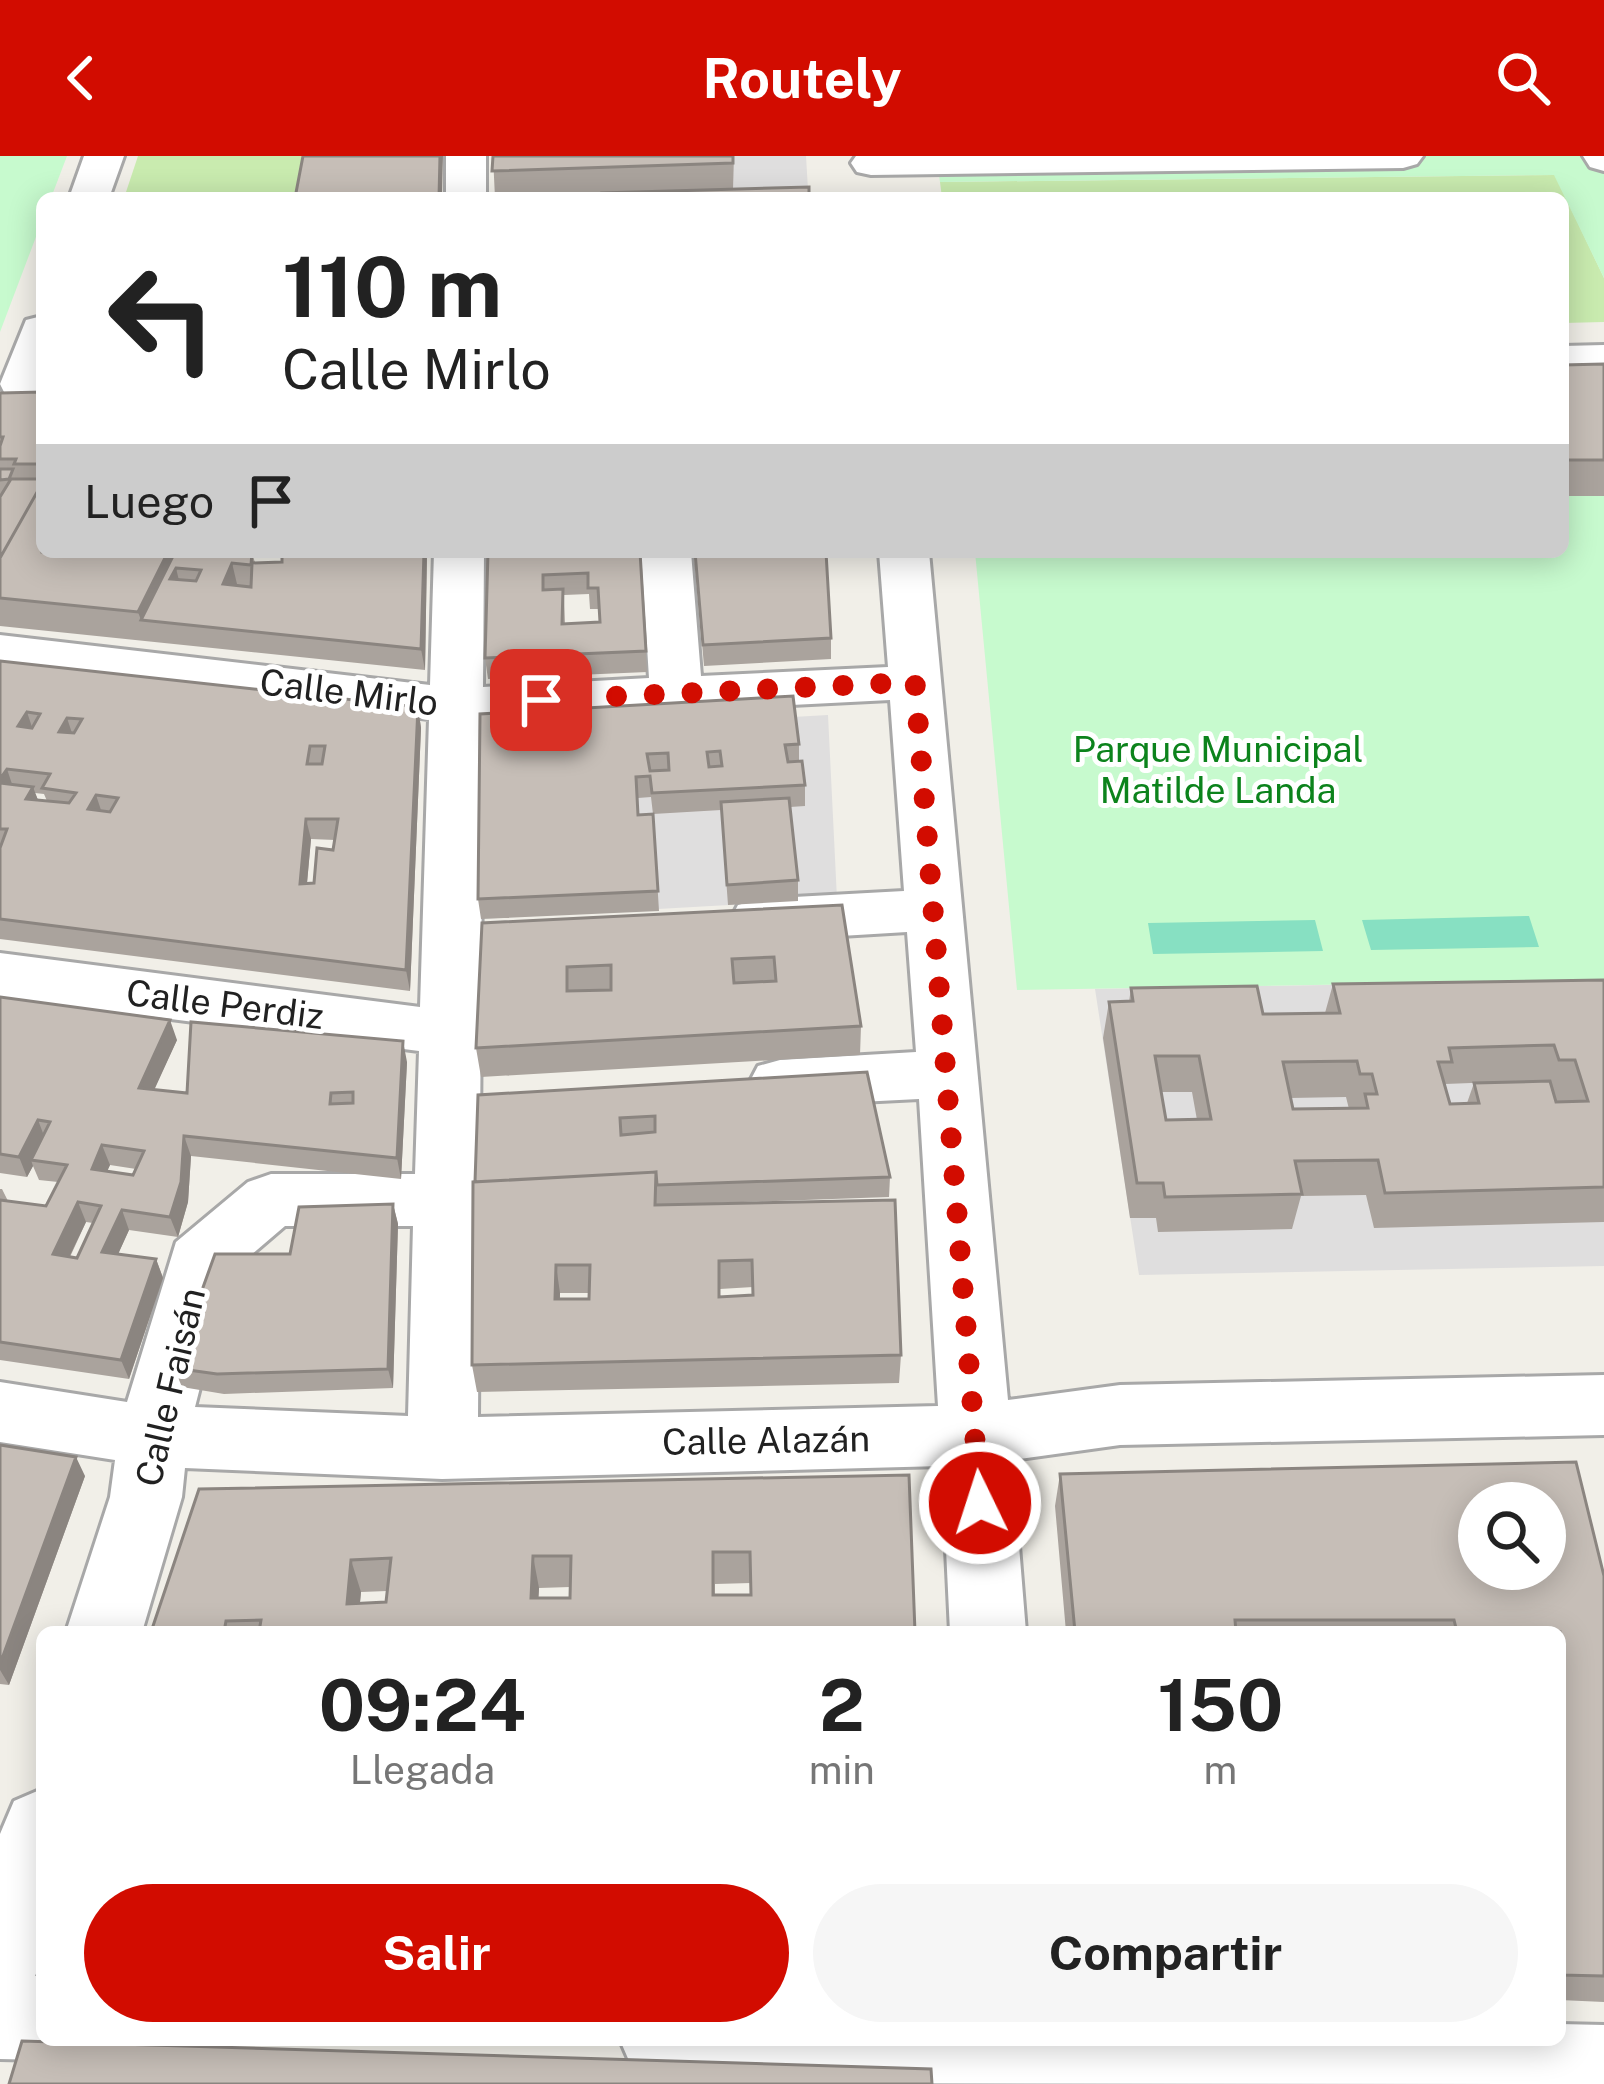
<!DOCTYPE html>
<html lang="es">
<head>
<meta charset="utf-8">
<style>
	:root { --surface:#fff; --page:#f6f6f6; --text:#222; --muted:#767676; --accent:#d20c00 }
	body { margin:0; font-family:"Public Sans",sans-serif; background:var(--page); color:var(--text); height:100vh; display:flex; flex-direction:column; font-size:45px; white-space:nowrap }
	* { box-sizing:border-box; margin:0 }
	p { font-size:39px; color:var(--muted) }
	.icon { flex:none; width:66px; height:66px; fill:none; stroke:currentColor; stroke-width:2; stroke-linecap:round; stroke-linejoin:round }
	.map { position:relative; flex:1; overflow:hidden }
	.details { position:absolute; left:36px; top:1470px; width:1530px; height:420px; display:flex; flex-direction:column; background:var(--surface); border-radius:18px; box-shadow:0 6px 30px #0003 }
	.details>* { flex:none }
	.top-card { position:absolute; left:36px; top:36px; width:1533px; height:366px; border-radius:18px; box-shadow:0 6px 30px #0003; background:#fff; color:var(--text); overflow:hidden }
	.buttons { position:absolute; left:1458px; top:1326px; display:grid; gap:24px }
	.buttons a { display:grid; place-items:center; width:108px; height:108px; border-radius:50%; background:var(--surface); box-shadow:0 6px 30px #0003; font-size:60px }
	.pin { position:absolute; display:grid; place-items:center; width:102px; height:102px; color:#fff; margin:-51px; border-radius:24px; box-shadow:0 6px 18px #0006 }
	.me { position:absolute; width:132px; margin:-66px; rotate:356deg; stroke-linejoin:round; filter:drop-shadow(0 0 9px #0008) }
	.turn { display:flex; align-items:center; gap:42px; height:252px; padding:0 48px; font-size:54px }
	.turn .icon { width:156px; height:156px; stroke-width:2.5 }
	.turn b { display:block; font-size:84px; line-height:102px }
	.then { display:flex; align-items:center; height:114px; padding:0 48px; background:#0003; gap:24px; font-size:45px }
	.eta { display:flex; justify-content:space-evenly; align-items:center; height:204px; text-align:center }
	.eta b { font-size:72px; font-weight:700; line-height:84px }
	.button { display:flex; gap:24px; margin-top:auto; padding:24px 48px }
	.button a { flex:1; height:138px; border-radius:72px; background:var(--accent); color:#fff; font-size:48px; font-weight:700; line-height:138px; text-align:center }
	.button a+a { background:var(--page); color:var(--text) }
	header { display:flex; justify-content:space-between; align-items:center; height:156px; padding:0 48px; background:var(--accent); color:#fff; font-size:54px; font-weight:700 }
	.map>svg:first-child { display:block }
	.residential { fill:#dfdede }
	.grass { fill:#c9ebaf }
	.park { fill:#c7face }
	.pitch { fill:#87e0c2 }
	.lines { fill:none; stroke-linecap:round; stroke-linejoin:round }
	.street-casing { stroke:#a8a8a8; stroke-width:6 }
	.street { fill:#fff; fill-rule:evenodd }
	.wall { fill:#aaa39d; fill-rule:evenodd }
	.shaded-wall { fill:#8b8580 }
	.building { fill:#c6beb7; stroke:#8b8580; stroke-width:3; fill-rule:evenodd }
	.route { stroke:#d20c00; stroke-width:21; stroke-dasharray:0 37.8 }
	.labels { text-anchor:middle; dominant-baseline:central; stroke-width:10; stroke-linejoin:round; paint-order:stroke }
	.street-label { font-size:36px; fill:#212121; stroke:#fff }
	.park-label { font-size:36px; fill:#0c831c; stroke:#fff }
</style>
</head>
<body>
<header><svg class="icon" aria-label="back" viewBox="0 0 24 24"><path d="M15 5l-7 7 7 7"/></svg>Routely<svg class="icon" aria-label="search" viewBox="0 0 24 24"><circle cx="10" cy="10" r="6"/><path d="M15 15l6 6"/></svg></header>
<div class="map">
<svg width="1604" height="1928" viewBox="0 0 1604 1928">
	<rect width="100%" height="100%" fill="#f1efe8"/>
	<!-- residential -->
	<path class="residential" d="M497,0H806L808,34L496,42Z
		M828,559L837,743L481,763L483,579Z
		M1604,824V1110L1139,1119L1095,833Z"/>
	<!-- grass -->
	<path class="grass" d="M138,0H443L302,42H124Z
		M1555,19L1604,122V166L1563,167V42H942L940,26Z"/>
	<!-- park -->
	<path class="park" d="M0,0H67L51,42H42V65L0,176Z
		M936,0H1604V122L1554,19L940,26Z
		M1563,340H1604V824L1017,834L975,396H1563Z"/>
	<!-- pitch -->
	<path class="pitch" d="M1529,760L1539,791L1371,794L1362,764Z
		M1315,764L1323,795L1153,798L1148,767Z"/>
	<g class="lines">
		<!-- street casing -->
		<g class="street-casing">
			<path id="street" d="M84,0H124L109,42H69Z
				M446,0H486V42H446Z
				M856,0H1423L1417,8L1403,12L871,19L857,16L851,7Z
				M1583,0H1604V15L1590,11Z
				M42,160V234L22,244L6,240L0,228L26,164Z
				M1604,189V215L1563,216V190Z
				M434,396H484L483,531L649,522L641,396H691L701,520L888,511L879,396H929L1008,1244L1120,1229L1604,1219V1279L1120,1289L1012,1304L1026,1476H950L942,1310L442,1323L185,1312L182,1341L142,1476H66L110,1341L115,1304L0,1286V1226L127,1246L176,1086L248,1026L271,1018H415L419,895L0,841V797L420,851L429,563L0,511V479L430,529ZM890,544L904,735L759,743L738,749L730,764L738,779L759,785L907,776L916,896L780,904L758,910L749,927L758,944L780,950L919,943L938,1250L478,1261L483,565ZM285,1070H413L408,1260L195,1251L229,1118Z
				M42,1633V1803L35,1820H42V1884H75L72,1892L42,1904L0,1903V1678L14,1645Z
				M1560,1868L1604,1869V1928L663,1927L633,1914L620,1884H1560Z"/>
		</g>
		<!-- street -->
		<use href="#street" class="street"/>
	</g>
	<!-- wall -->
	<path class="wall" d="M493,0H734L733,33L495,42Z
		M1604,208V340H1563V209Z
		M42,236V396H252L255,407L282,406V396H427L425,514L0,470V237Z
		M488,396H640L647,516L488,523L485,502ZM589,438L590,453H599L600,466L565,468L564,439Z
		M694,396L831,482V503L704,510Z
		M0,505L418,551L421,572L410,835L0,783ZM35,637L44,638L47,645L38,644ZM311,683L335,684L333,694L314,727H307Z
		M480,558L799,588V606L805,629V650L790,651L798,724V745L728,749L721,654L653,658L651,641L638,642V659L653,658L659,755L481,763L478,743Z
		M842,749L861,870L860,899L481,921L476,892L482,767Z
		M1604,824V1066L1374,1072L1366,1039L1301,1040L1292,1073L1158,1076L1156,1062H1130L1103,882L1109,846H1129L1131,832L1263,858L1325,857L1333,828ZM1497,926L1474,927L1467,947L1450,948L1445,928ZM1161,936H1192L1197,964H1166ZM1346,941L1349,953H1293L1290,942Z
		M0,841L177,884L154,933L187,937L407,906L401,1023L191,1000L188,1046L178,1081L129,1074L118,1098L156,1103L163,1122L129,1223L0,1204V1033H2L8,1045L46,1050L58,1026L39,1024L33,1010L27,1021L0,1017ZM110,1009L136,1013L133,1019L107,1015ZM86,1066L93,1067L77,1102L70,1101Z
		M867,916L890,1021L889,1041L658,1049L895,1044L901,1199L899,1227L477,1236L472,1209L478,939ZM753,1131V1139L720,1141V1133ZM560,1137H590L589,1143H560Z
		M393,1048L398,1068L393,1232L224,1238L182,1231L174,1212L290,1098Z
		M0,1289L85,1320L9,1529L0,1528Z
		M1060,1318L1604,1420V1846L1560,1844V1476H1066L1055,1350Z
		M909,1319L915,1476H151L199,1333ZM751,1427V1439H715V1428ZM570,1431V1442H538L539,1432ZM387,1435L386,1446L360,1447L361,1436Z"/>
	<!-- shaded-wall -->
	<path class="shaded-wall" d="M440,0H443L442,42H439Z
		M168,396H190L176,412L181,433L141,464L138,456Z
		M424,396H427L425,514L421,493Z
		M232,407L237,428L228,449L223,428Z
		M418,551L421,572L410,835L406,814Z
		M27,556L34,577L18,570Z
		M67,562L74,583L59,576Z
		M7,613L14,634L0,633V623Z
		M33,631L41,652L26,643Z
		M96,639L103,660L88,653Z
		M306,663L311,683L305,749L300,728Z
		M170,864L177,884L146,952L139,932Z
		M403,885L407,906L401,1023L397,1002Z
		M38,964L46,985L31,1004L33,1010L27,1021L19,1001Z
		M184,980L191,1000L188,1046L178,1081L170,1061Z
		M102,989L110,1009L99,1033L92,1013Z
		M78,1046L86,1066L61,1118L53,1098Z
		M393,1048L398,1068L393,1232L388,1213Z
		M122,1054L129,1074L110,1116L102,1096Z
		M156,1103L163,1122L129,1223L121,1204Z
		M556,1109L560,1137L559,1171L555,1143Z
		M76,1301L85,1320L9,1529L0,1514V1508Z
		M533,1400L539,1432L537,1473L531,1442Z
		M351,1404L361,1436L357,1476L347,1448Z"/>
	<!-- building -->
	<path class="building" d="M303,0H440L439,42H295Z
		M493,0H733V7L492,15Z
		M809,31V42H603L602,37Z
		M1604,208V304H1563V209Z
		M42,236V308H14L16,303H0V290L3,281H0V237Z
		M0,313H13L9,323L0,324Z
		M11,323H42V331H40L0,402V341Z
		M40,331H42V396H168L138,456L0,442V402Z
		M175,396H252L251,409L232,407L223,428L251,431L252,407L282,406V396H424L421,493L141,464ZM176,412L201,414L196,425L170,423Z
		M488,396H640L646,495L485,502ZM588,417V432H598L600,466L562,468L563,433L543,434V419Z
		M695,396H826L831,482L703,489Z
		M0,505L418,551L406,814L0,763V692L7,673H0V627L33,631L26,643L69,647L76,637L42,632L50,618L7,613L0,623ZM27,556L40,558L32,572L18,570ZM67,562L82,563L74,577L59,576ZM310,590H325L322,608H307ZM96,639L118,642L110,656L88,653ZM306,663H338L333,694L317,692L314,727L300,728Z
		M793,540L799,588L785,589L788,606L802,605L805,629L652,637L650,620L636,621L638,659L653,658L658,735L478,743L480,558ZM720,595L722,610L709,611L707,596ZM668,597L669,614L650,615L647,598Z
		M789,642L798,724L727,729L721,646Z
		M842,749L861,870L476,892L482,767ZM774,801L776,825L734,827L732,803ZM611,809V834L567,835V811Z
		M1604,824V1031L1385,1037L1378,1004L1295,1005L1302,1038L1165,1041L1163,1027H1137L1109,846L1133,845L1131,832L1257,830L1263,858L1340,857L1333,828ZM1554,889L1559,904H1575L1588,945L1556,946L1550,925L1474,927L1479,947L1450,948L1438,906H1452L1449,892ZM1155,900H1199L1211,963L1166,964ZM1357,905L1360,918H1372L1377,938H1365L1368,952L1293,953L1283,906Z
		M0,841L170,864L139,932L187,937L191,866L403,885L397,1002L184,980L181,1026L170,1061L122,1054L102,1096L156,1103L121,1204L0,1186V1044L46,1050L67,1009L31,1004L50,966L38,964L19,1001L0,998ZM353,936V947L330,948L331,937ZM102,989L144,995L133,1019L92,1013ZM78,1046L101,1050L77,1102L53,1098Z
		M867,916L890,1021L657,1029L656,1016L475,1026L478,939ZM655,960V976L621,979L620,962Z
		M656,1016L655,1049L895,1044L901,1199L472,1209L473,1026ZM752,1104L753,1139L719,1141V1105ZM556,1109H590L589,1143H555Z
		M393,1048L388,1213L217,1218L174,1212L215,1098H290L299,1051Z
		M0,1289L76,1301L0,1508Z
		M1576,1306L1604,1420V1820L1560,1819V1476H1457L1454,1464H1235L1236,1476H1075L1060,1318ZM1479,1347H1545V1413H1479Z
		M909,1319L915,1476H259L261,1464L226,1465L224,1476H151L199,1333ZM713,1396H750L751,1439H713ZM533,1400H571L570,1442H531ZM391,1402L386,1446L347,1448L351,1404Z
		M22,1885L931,1913L932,1928H9Z"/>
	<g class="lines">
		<!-- route -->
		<path class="route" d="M541,544L915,526L980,1347"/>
	</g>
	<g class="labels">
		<!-- street labels -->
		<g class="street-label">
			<text transform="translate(349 536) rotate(7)">Calle Mirlo</text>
			<text transform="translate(225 848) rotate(7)">Calle Perdiz</text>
			<text transform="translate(170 1231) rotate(-77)">Calle Faisán</text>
			<text transform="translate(766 1284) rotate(-1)">Calle Alazán</text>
		</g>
		<!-- park labels -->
		<g class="park-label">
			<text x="1218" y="593">Parque Municipal<tspan x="1218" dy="41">Matilde Landa</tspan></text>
		</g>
	</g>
</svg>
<div class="buttons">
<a><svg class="icon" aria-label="search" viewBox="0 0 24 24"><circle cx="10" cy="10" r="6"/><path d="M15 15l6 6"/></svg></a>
</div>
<div class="pin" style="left:541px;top:544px;background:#d93025"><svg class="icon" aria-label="arrive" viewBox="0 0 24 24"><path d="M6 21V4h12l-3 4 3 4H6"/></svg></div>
<svg class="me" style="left:980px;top:1347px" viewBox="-20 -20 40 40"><circle r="17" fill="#d20c00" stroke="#fff" stroke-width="3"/><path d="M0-11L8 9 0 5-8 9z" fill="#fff"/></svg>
<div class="top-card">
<div class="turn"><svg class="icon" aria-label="left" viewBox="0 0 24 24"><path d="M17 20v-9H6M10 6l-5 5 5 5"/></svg><div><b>110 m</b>Calle Mirlo</div></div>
<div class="then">Luego<svg class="icon" aria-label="arrive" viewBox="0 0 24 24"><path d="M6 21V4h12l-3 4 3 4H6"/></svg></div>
</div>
<section class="details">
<div class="eta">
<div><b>09:24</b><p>Llegada</p></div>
<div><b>2</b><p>min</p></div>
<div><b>150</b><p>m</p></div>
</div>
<div class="button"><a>Salir</a><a>Compartir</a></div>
</section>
</div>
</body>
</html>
